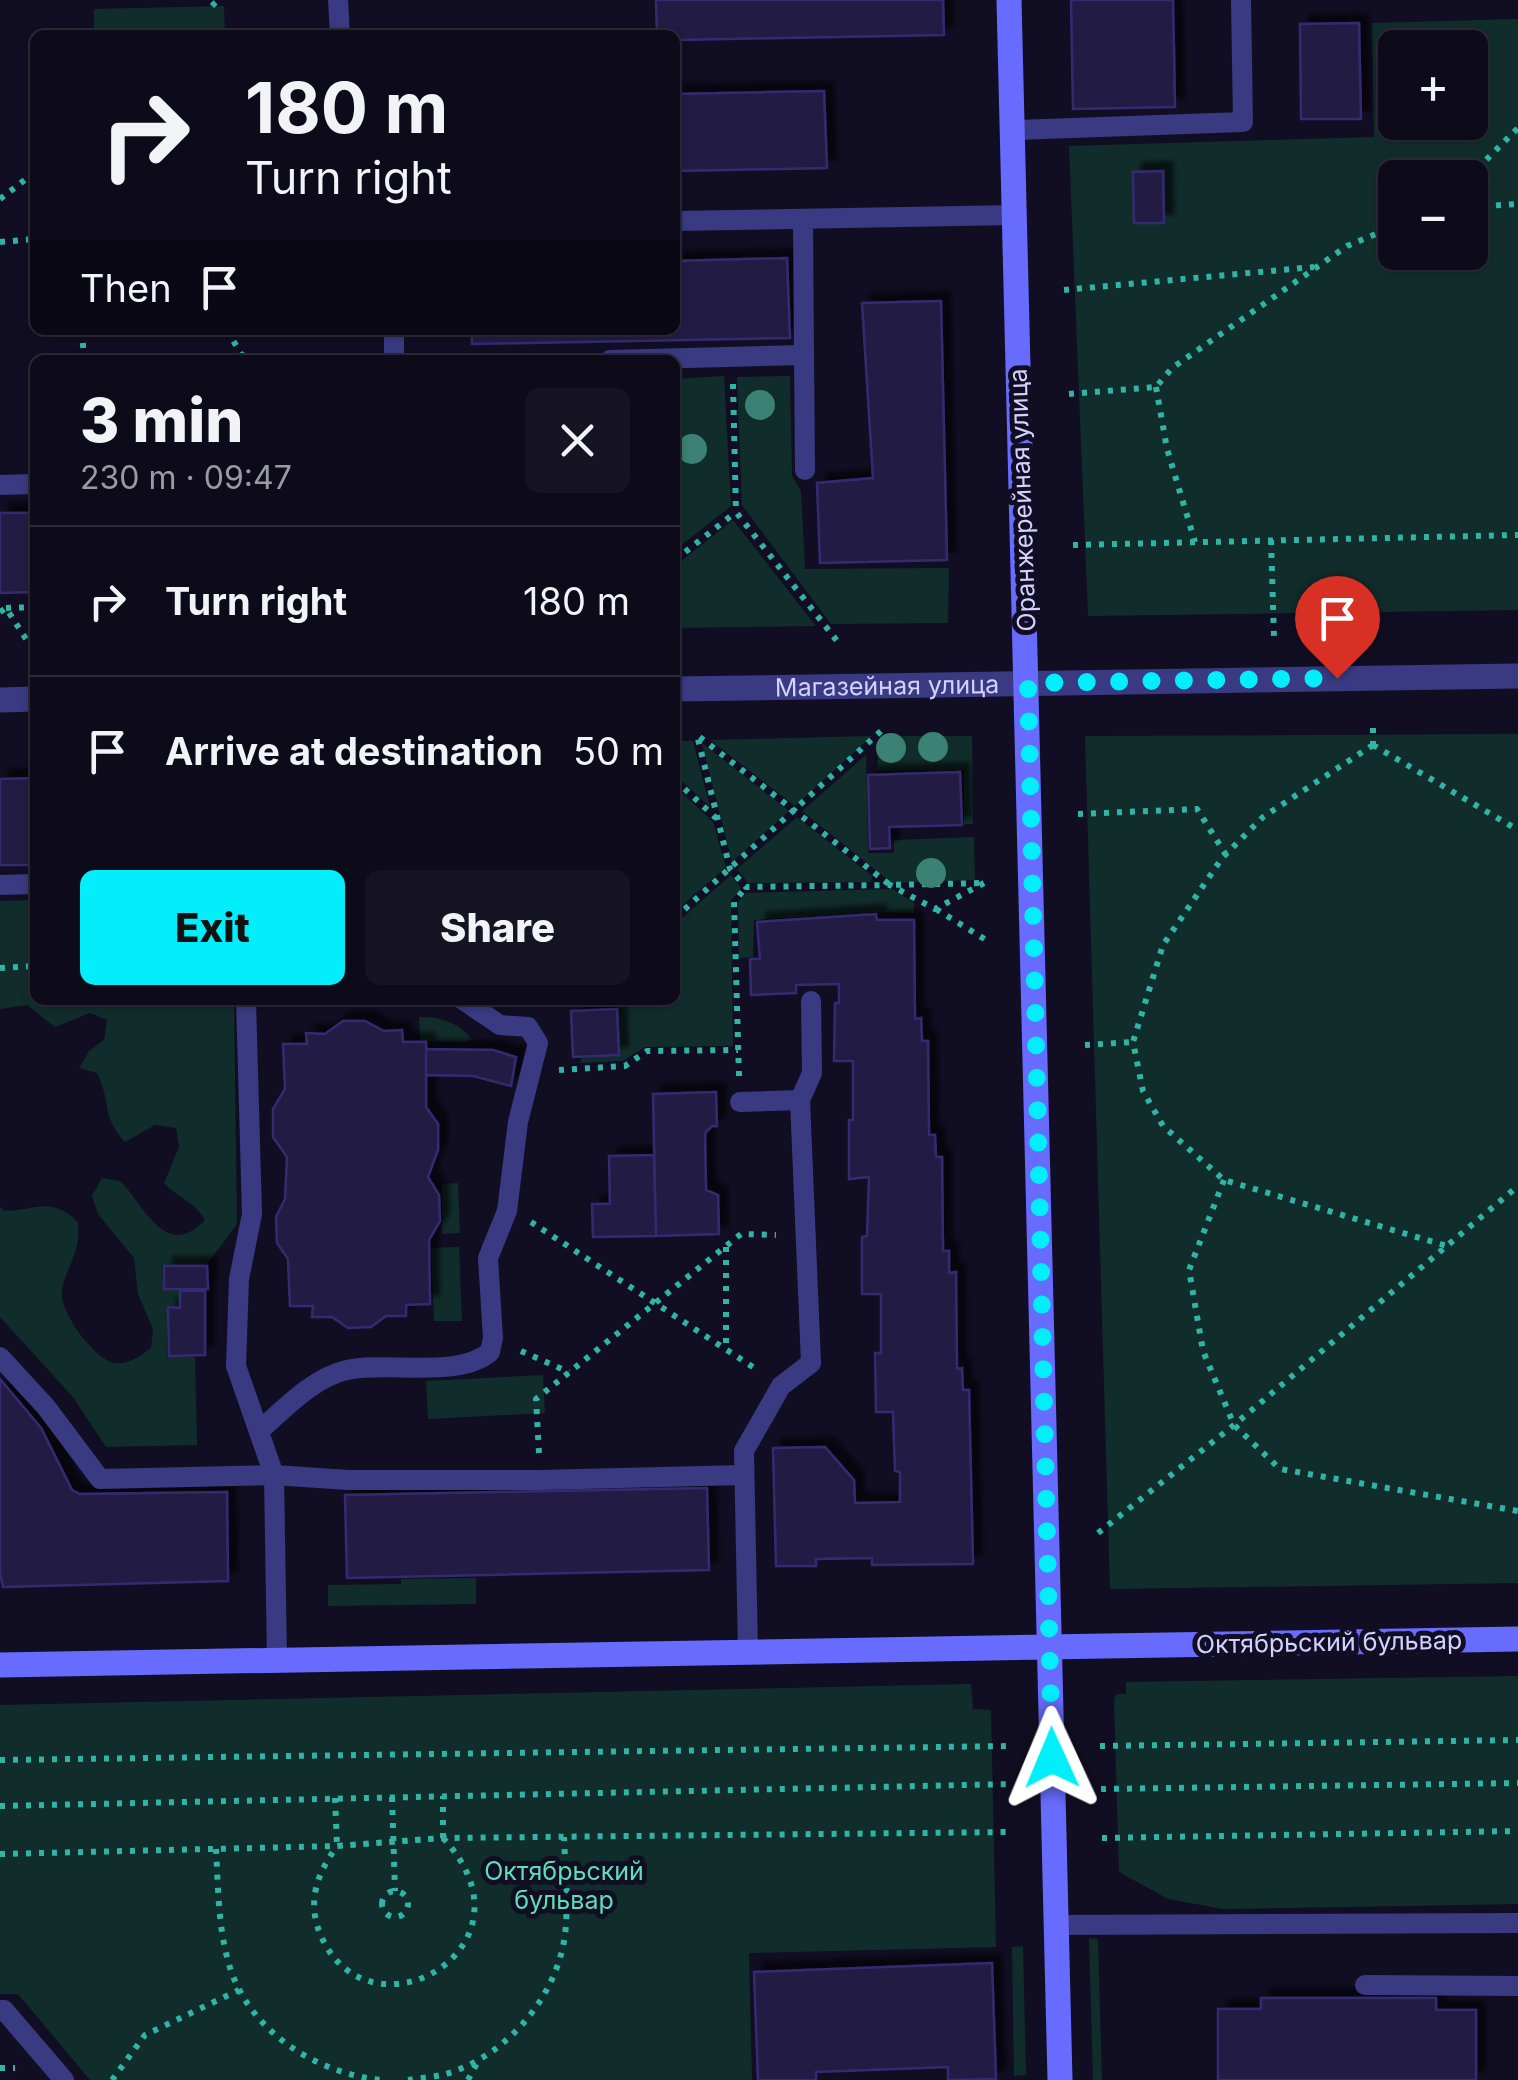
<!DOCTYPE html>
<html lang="en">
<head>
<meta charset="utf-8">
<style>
	:root { --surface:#0d0a1a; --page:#161323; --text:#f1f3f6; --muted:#9a9aa2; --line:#2d2b39; --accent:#01eefa }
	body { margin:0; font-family:Inter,sans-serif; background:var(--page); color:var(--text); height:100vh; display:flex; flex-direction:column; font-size:38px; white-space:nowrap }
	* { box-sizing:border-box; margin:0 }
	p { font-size:32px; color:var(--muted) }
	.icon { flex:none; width:55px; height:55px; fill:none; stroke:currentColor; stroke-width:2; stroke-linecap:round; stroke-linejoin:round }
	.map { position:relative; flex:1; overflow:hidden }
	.sheet { position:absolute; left:30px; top:355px; width:650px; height:650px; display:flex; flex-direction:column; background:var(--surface); border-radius:15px; box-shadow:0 2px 8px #0004,0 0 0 2px var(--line) }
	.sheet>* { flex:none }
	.guide { position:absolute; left:30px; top:30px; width:650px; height:305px; border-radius:15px; box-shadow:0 2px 8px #0004,0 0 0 2px var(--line); background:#0d0a1a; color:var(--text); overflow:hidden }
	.controls { position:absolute; left:1378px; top:30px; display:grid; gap:20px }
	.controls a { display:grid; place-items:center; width:110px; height:110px; border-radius:15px; background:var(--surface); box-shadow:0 2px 8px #0004,0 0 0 2px var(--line); font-size:50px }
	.pin { position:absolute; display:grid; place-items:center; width:85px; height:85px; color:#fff; margin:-102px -42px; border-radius:50% 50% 50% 0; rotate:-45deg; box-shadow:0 0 10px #0007 }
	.pin .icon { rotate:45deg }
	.me { position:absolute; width:110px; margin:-55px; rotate:359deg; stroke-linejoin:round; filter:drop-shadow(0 0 8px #0008) }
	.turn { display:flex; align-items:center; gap:35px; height:210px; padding:0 50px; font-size:45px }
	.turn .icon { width:130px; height:130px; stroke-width:2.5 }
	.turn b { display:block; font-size:70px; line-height:85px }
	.then { display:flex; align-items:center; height:95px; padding:0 50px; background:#0003; gap:20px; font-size:38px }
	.round { display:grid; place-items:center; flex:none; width:105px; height:105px; border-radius:15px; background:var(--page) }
	.summary { display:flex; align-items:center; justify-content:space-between; height:170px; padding:0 50px }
	h1 { font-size:60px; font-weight:800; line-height:75px }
	.action { display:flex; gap:20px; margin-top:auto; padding:20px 50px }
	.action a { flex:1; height:115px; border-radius:15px; background:var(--accent); color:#111; font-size:40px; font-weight:800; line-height:115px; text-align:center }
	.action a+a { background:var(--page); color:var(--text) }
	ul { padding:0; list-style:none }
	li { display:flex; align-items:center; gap:30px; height:150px; padding:0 50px; border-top:2px solid var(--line) }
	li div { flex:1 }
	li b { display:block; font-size:38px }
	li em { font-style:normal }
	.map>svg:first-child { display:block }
	.green { fill:#112d2b; fill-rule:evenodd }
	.building { fill:#211a44; stroke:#362c70; stroke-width:2.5; filter:url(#shadow) }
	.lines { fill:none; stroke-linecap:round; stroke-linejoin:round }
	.path { stroke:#2fb4a5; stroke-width:6; stroke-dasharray:5 8; stroke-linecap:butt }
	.lane { stroke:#393a82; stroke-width:20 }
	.street { stroke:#393a82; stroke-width:25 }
	.secondary { stroke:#686cfe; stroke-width:25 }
	.tree { fill:#3b8174 }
	.route { stroke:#01eefa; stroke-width:18; stroke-dasharray:0 32.4 }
	.labels { text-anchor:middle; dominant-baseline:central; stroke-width:10; stroke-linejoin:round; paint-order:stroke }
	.street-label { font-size:25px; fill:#d4d1ff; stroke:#110e23 }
	.park-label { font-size:25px; fill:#5ddfb7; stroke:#110e23 }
</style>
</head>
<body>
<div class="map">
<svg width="1518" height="2080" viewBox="0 0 1518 2080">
	<defs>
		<filter id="shadow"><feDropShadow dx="9" dy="-9" stdDeviation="2.5" flood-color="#0009"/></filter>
	</defs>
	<rect width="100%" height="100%" fill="#110e23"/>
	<!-- green -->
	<path class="green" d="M224,6L225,35H94V9Z
		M1518,19V610L1088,616L1069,146L1374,137L1372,23ZM1395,48H1470V122H1395ZM1395,178H1470V252H1395Z
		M724,376L731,506L675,550V379Z
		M790,376L792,476L801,491L805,569L949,568L948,623L831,624L742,505L737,377Z
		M733,520L816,626L675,628V566Z
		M1518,734V1583L1110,1589L1085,736Z
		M872,736L795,806L710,740Z
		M880,736H972L973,824H964V770L877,771Z
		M675,741H693L710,807L675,775Z
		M702,743L789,811L732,862Z
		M866,755L868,853H894V840L974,837L975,880L892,883L802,811Z
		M675,786L713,822L726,867L675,912Z
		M797,817L872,876L871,882L748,883L737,869Z
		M731,875L741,888L731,901L733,1046L645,1047L623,1061L579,1063L582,1058L620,1056L618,1000H675V924Z
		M893,889L914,903V913L876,912L754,920L753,957L739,958L738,902L746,893Z
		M35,900V1000H234L237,1224L207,1264L162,1265L163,1290H179V1306L167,1307V1357H195L197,1445L106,1447L73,1397L0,1317V1207L5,1211C38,1210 50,1196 78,1222C81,1255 67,1263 62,1290C58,1310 95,1361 115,1363C129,1365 141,1355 151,1348L153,1329L138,1294L134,1258L98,1214L92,1196L102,1178L120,1181C146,1207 165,1261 205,1220C195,1202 178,1198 164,1183L179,1147L176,1128L155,1125L125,1142C100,1115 112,1102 97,1073L79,1068L89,1051L104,1040L107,1020L90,1013L55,1027L27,1005L0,1009V901Z
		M419,1017C441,1017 457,1022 472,1039L465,1042L420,1041Z
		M458,1183L460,1233L442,1234V1184Z
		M459,1247L462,1321H434L431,1248Z
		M543,1375L545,1413L428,1419L426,1381Z
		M476,1578V1604L328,1606V1585L401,1584V1579Z
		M1518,1676V1904L1223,1909L1168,1899L1119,1872L1114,1699L1117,1694H1126V1682Z
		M971,1684L973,1709L991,1710L996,1947L749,1953L752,2080H90L18,1994H0V1705Z
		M1089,1938L1098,1939L1102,2080H1093Z
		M1023,1946L1026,2075L1014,2076L1012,1947Z"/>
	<!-- building -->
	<path class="building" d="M656,0H943L944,35L675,40V35H657Z
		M1071,0H1173L1175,107L1073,109Z
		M1359,23L1361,119H1301L1300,24Z
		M824,91L827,168L675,171V94Z
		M1163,171L1164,223H1134L1133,172Z
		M787,258L790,338L472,344V330H675V261Z
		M941,301L947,560L820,563L817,483L873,478L862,303Z
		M0,513H35V592L0,593Z
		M960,772L962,825L889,827L890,848L870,849L868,775Z
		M35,778V865H0V779Z
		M876,914L877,920H914L915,1019L921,1018L922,1041H928L929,1135H935L936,1157H942L943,1251H949V1273L956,1272L957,1369L962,1368L963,1390H969L973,1564L872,1565V1558L816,1559V1566H776L773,1448L825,1447L854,1480L855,1503L900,1502V1472L895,1471L893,1412H876L875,1353H881V1294H862V1237L867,1236L869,1177L849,1179V1120H853V1061H834L835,1003H839V984L796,985V993L751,995L750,959H760L757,922Z
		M579,1000H617V1004L580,1006Z
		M617,1009L619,1055L573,1057L571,1011Z
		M343,1021H365L384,1031L402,1030L403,1042H426V1107L438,1124V1150L428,1177L439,1195L440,1221L429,1240L430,1304L406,1305V1316H386L371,1327L348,1328L332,1317H312L313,1306H290L288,1259L277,1243L276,1217L285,1199L287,1157L273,1137V1109L285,1089L283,1044H307L306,1033L325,1034Z
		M426,1049L493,1050L516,1057L511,1086L473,1076L426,1075Z
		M716,1092L717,1126H712L705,1133L706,1190L718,1195L719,1234L656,1236L653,1094Z
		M654,1155L656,1236L593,1237L592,1204H610L609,1156Z
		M164,1266H207L208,1289H164Z
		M180,1291H205V1355L169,1356L168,1307L180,1308Z
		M0,1379L41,1428L72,1490L80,1494L227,1492L228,1581L3,1587L0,1573Z
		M707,1488L709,1570L347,1578L345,1495Z
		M992,1963L996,2079L948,2080V2067L816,2072V2080H758L754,1972Z
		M1261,1998H1436V2010H1476V2080H1218V2009H1261Z"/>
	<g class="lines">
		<!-- path -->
		<path class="path" d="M212,6L218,0
			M1468,178L1518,128
			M0,199L35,172
			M1470,207L1518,204
			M0,242L35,239
			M1064,290L1314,267
			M82,330L84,360
			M227,330L241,354L249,360
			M733,384L736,512L841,646
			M1156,387L1167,449L1195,542
			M1069,394L1156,387L1172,368L1347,246L1395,226
			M1271,540L1274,638
			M1073,545L1518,535
			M675,560L736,512
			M6,608L35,607
			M0,612L6,608L35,653
			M1373,728V745
			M1373,745L1263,817L1222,858L1163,945L1133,1042L1143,1091L1163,1126L1224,1180L1447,1246
			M1373,745L1518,830
			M675,780L716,818
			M1078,814L1197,809L1226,855
			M984,883L935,909L890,885L746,887L730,869L697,735L890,885L984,883
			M936,909L986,940
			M675,918L881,731
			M0,968L35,966
			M1085,1045L1133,1042
			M559,1070L625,1066L647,1051L738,1050
			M739,1076L734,902L746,887
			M1224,1180L1189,1270L1203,1351L1234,1425L1280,1469L1518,1511
			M531,1222L759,1371
			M726,1247V1348
			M521,1351L569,1372
			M539,1453L536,1399L741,1234L776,1235
			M1098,1533L1234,1425L1518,1186
			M1100,1746L1518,1740
			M0,1760L1011,1746
			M1101,1789L1518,1783
			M392,1797L395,1891
			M335,1798L337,1846
			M0,1806L1012,1784
			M443,1838C545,1947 371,2045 322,1938C306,1904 316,1875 337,1846Z
			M443,1838V1796
			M1102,1838L1518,1831
			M216,1849C218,1884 218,1922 227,1957C244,2028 312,2072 380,2080
			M0,1854L337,1846L443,1838L1012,1832
			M382 1904a13 13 0 1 1 26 0a13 13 0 1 1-26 0Z
			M0,2068H15
			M112,2080L145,2035L239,1990
			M408,2080C420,2078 434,2077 446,2074C510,2055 563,1990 566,1923C568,1895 565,1866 564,1837
			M468,2080L479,2059"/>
		<!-- lane -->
		<path class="lane" d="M338,0L340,35
			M1013,130L1243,122L1241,0
			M675,221L1015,215
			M804,355L805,470
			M394,360V330
			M610,360L804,355L803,219
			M0,485L35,484
			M0,885L35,884
			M246,1000L252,1214L239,1279L236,1366L274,1475L277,1660
			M800,1100L812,1073L811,1001
			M740,1102L800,1100L811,1363L781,1386L744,1451L748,1652
			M0,1357L46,1407L100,1479L274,1475L348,1480H540L743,1475
			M259,1431C284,1409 314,1377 347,1370C388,1361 458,1379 490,1352L493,1338L488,1258L507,1211L518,1122L538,1043L528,1027L500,1025L463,1000
			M1057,1925L1518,1923
			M1365,1985L1518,1986
			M0,2010H4L64,2080"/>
		<!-- street -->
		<g class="street">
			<path id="s1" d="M675,689L1518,676"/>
			<path d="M0,700L35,699"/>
		</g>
		<!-- secondary -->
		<path class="secondary" d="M1009,0L1060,2080
			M0,1665L1518,1639"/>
	</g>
	<!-- trees -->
	<g class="tree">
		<circle cx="760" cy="405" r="15"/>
		<circle cx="692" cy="449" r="15"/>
		<circle cx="933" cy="747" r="15"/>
		<circle cx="891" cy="748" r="15"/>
		<circle cx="931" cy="873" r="15"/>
	</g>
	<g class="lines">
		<!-- route -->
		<path class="route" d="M1052,1758L1028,683L1337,678"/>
	</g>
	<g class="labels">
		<!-- street labels -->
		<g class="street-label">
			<text transform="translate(1022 500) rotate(-92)">Оранжерейная улица</text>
			<text stroke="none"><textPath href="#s1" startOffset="212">Магазейная улица</textPath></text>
			<text transform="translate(1329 1642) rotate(-1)">Октябрьский бульвар</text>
		</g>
		<!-- park labels -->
		<g class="park-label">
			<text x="564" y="1871">Октябрьский<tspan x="564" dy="29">бульвар</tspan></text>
		</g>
	</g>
</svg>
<div class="controls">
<a>+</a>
<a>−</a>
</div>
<div class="pin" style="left:1337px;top:678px;background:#d93025"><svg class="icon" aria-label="arrive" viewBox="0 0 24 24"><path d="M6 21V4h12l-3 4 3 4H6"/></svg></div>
<svg class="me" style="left:1052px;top:1758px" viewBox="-20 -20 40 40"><path d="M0-17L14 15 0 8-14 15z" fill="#01eefa" stroke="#fff" stroke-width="4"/></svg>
<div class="guide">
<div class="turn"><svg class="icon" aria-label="right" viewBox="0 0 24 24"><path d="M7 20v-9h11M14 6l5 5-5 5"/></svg><div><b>180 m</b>Turn right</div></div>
<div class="then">Then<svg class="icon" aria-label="arrive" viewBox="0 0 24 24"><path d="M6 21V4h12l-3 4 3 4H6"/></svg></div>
</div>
<section class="sheet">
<div class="summary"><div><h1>3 min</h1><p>230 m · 09:47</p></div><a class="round"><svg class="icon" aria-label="close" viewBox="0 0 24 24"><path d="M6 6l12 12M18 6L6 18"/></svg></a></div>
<ul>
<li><svg class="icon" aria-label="right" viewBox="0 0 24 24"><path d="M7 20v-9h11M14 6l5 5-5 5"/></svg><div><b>Turn right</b></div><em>180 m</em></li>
<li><svg class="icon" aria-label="arrive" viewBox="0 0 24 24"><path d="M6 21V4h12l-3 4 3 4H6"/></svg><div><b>Arrive at destination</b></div><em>50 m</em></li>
</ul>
<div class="action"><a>Exit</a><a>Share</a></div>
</section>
</div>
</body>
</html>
